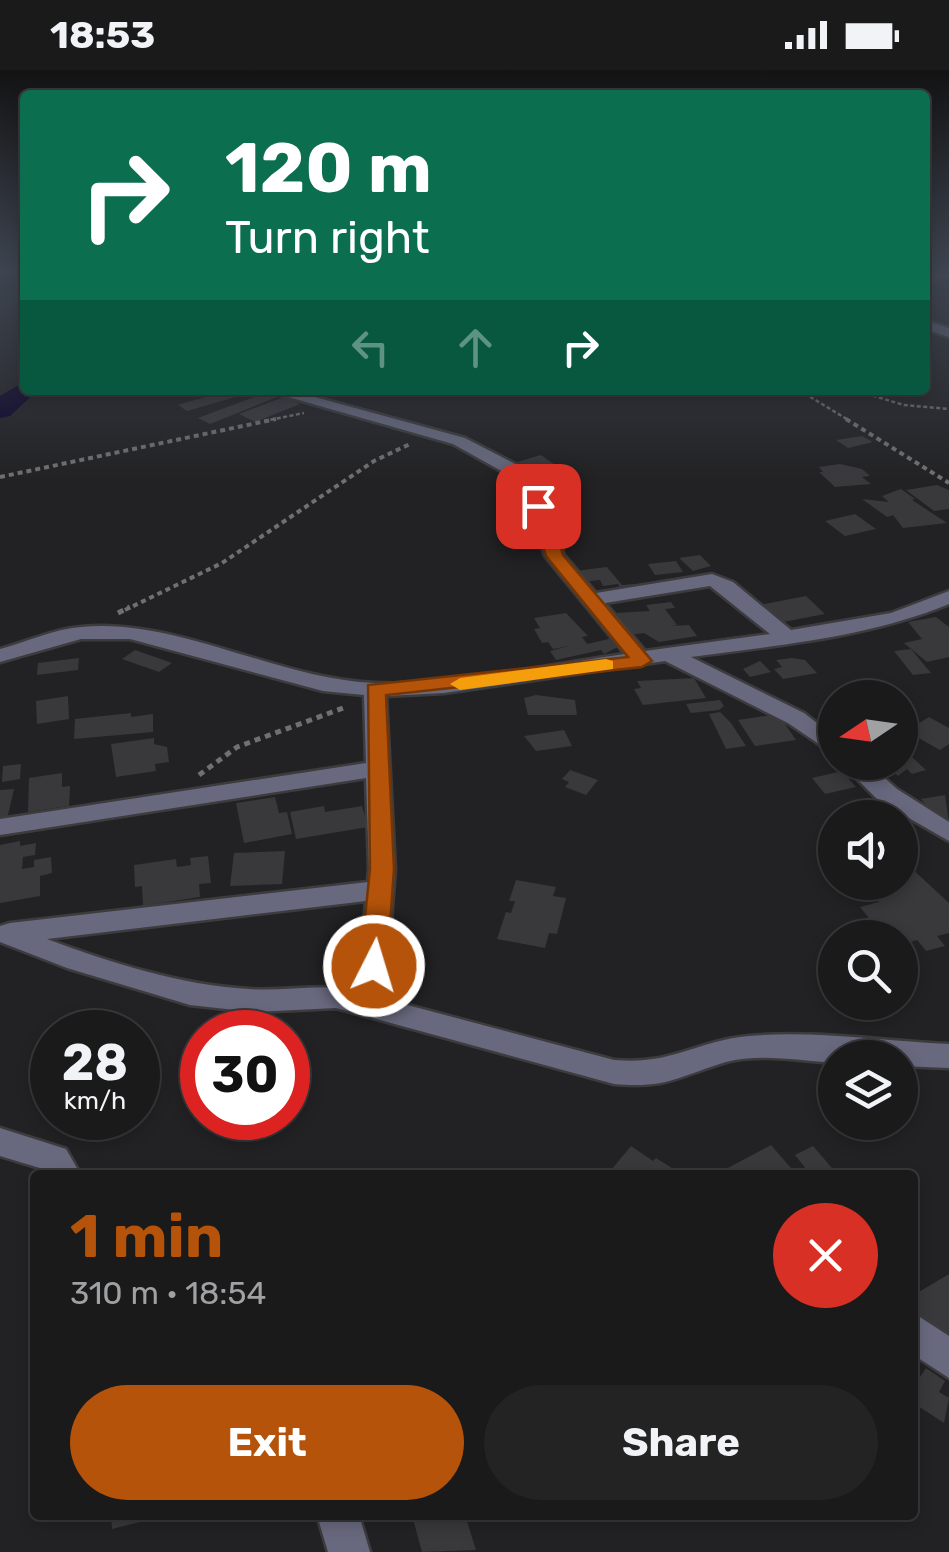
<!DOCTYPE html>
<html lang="en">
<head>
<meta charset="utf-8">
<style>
	:root { --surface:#1a1a1b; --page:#232324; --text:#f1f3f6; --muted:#9fa1a3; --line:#38383a; --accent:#b45309 }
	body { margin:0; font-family:Rubik,sans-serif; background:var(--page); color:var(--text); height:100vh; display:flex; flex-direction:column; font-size:38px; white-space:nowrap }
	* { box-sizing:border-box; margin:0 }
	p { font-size:32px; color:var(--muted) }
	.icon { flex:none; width:55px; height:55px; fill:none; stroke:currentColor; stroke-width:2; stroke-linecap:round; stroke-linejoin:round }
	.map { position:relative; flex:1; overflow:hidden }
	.panel { position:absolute; left:30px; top:1100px; width:888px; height:350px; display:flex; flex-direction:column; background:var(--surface); border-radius:10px; box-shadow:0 5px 15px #0003,0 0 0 2px var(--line) }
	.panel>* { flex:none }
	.top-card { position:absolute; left:20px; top:20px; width:910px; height:305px; border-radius:10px; box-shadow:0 5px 15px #0003,0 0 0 2px var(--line); background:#0b6e4f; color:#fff; overflow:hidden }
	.needle { width:65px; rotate:257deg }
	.fabs { position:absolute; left:818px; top:610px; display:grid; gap:20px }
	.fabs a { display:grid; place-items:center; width:100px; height:100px; border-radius:50%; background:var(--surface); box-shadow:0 5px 15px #0003,0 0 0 2px var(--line); font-size:50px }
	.speed { position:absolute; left:30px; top:940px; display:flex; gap:20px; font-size:50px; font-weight:700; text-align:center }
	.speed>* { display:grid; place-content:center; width:130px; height:130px; border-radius:50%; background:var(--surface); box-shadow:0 5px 15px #0003,0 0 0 2px var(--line); line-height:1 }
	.speed small { font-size:25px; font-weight:400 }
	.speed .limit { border:15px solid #d22; background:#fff; color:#111 }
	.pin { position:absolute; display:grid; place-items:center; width:85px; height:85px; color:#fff; margin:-42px; border-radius:20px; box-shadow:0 5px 15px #0006 }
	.me { position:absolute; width:110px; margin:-55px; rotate:5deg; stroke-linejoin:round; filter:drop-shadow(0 0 8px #0008) }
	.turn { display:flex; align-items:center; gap:35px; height:210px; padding:0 40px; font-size:45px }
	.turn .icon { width:130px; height:130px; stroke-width:2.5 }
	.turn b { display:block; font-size:70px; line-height:85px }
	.lanes { display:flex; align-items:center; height:95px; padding:0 40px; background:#0003; justify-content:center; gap:50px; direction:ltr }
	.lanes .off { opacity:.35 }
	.round { display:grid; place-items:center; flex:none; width:105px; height:105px; border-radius:52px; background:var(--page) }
	.summary { display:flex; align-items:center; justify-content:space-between; height:170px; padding:0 40px }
	h1 { font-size:60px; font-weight:700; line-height:75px; color:var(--accent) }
	.action { display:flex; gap:20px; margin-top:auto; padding:20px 40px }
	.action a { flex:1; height:115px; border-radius:60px; background:var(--accent); color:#fff; font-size:40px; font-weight:700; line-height:115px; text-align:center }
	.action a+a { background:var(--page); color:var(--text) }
	.status { display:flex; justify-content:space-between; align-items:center; height:70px; padding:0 50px; background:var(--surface); direction:ltr }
	.status svg { height:28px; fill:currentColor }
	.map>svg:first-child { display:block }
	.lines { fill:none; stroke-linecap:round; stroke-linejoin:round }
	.river { fill:#0a0328; fill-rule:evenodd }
	.building { fill:#39393c }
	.minor-casing { stroke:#3c3c3e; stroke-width:5 }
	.path-far2 { stroke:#707072; stroke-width:2.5; stroke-dasharray:4 2.5; stroke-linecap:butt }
	.path-far1 { stroke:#707072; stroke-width:4; stroke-dasharray:5 4; stroke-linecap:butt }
	.path { stroke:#707072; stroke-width:5; stroke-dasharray:6 5; stroke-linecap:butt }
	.minor { fill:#68697e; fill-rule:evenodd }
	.route { fill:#b45309; stroke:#753606; stroke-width:2.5 }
	.slow { fill:#f59e0b }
</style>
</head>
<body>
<div class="status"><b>18:53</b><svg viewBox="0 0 49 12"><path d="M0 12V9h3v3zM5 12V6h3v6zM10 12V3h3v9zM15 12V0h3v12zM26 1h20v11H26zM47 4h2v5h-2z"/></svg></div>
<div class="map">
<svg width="949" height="1482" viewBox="0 0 949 1482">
	<rect width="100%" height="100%" fill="#222224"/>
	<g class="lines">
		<!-- river -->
		<path class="river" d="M25,311V320H38L10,346L0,348V326Z"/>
	</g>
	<!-- building -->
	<path class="building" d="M229,320L256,321L187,341L178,335Z
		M270,321L282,325L210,354L198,348Z
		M284,327L300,334L255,352L239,344Z
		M862,366L873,372L848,378L836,370Z
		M541,385L561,399L568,405L545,411L517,392Z
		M840,394L862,399L870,406L862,407L871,414L835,417L819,402H823L819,397Z
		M937,415L949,420V439L934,441L906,420Z
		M901,419L915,429L912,430L947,453L903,458L893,445L887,447L862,429L889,432L882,426Z
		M855,444L876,459L845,466L825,451Z
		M700,485L711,496L693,501L679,488Z
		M676,491L683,502L655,505L648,494Z
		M607,497L622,515L635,514L638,519L622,522L618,514L603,516L600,510L582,512L575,501Z
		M806,526L825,544L778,553L760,535Z
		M671,532L675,538L665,539L677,555L670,556L689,555L697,566L659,572L644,563L630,565L615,543L650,541L646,535Z
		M566,543L588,566L582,567L587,574L613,568L620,576L604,584L601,580L556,590L550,581L569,576L553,579L548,572L542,573L534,559L540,558L534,548Z
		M936,547L949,557V587L927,592L904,573L922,569L908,552Z
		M911,579L931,603L913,605L894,581Z
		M135,580L172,593L159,602L122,589Z
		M79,588L78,600L37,605L38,593Z
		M792,588L805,590L817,603L783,609L774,599L782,597L776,590Z
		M760,591L771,602L750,607L743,599Z
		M694,608L706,628L643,635L634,619L641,618L637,611Z
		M536,625L575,630L577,645H528L524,628Z
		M68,626L69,649L37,654L36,631Z
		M720,630L724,636L719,640L691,643L686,634Z
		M720,642L731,653L746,676L726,679L709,644Z
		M131,643V647L153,644V662L74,669L75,649Z
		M778,644L796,670L755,676L738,650Z
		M929,647L949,658V674L940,680L906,661Z
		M564,660L572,676L536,681L524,666Z
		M154,668V674L167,677L169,692L155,694L156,701L116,707L111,674Z
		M900,676L926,700L912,704L907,699L898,706L884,692H900Z
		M21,694L20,709L2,712L3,696Z
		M570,700L598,710L586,725L565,717L569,712L562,709Z
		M842,701L856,717L825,724L812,708Z
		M62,703V717L70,716L69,736L28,742L29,708Z
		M14,719L6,754H0V720Z
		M945,725L949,753L941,754L921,729Z
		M275,727L279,743L287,742L292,764L244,773L236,733Z
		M324,736L325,742L362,736L368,757L296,769L290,742Z
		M20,771V776L36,773L35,785L23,787L22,799L34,797V790L51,787L52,803L40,806V826L0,833V775Z
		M285,781L282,814L230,816L234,783Z
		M208,786L211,813L199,814L200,827L143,836L142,816L135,817L134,795L176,789L177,797L191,795L190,788Z
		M909,796L949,833V863L937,866L945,876L926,881L917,870L907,873L896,859L881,863L860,837L879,832L863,812H900V799Z
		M516,810L556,817L553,826L566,828L557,864L549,863L545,878L497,869L506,842L511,843L515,831H509Z
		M771,1075L797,1105H728L724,1100Z
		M631,1076L653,1091L656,1088L683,1105H607Z
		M813,1076L838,1105H811L795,1085Z
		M949,1204V1277L912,1236V1226Z
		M926,1298L945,1311L939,1322L949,1328L944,1353L912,1332V1303L920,1307Z
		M111,1445H163V1446L112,1459Z
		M412,1445H465L476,1480L422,1482Z"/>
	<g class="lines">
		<!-- minor casing -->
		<g class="minor-casing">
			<path id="minor" d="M949,203V207L925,212V204Z
				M925,250L949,258V267L925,259Z
				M264,320H289L465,368L517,395L547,436L564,485L596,523L712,504L733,512L791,560L891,543L949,521V534C866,568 778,575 691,587L804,643L835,667V685L788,653L665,591L444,623L386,626L395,799L385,929L614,990C674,995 695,971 749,966C812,960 885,971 949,974V998L900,996V988H835V993C801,991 760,983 726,992C679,1006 667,1019 614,1014L336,938L253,942L190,935L67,898L0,872V856L10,853L368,812L369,799L366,708L0,765V749L366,693L364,625L323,621L130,569H81L0,592V579C26,572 54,559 81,557C175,547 277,609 374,613C456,617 543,595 625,584L545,486L529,436L505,403L453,374ZM710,516L770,564L645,581L605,533ZM366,831L357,921C321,912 286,922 249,919C180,915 112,893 47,869Z
				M840,692H867L897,719L949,752V771L879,731Z
				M0,1058L66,1079L81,1105H46L43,1099L0,1086Z
				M912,1242L949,1266V1308L912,1284Z
				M317,1445H359L370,1482H328Z"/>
		</g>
		<!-- path-far2 -->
		<path class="path-far2" d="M799,320L850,351
			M854,320L904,335L949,339
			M264,351L304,343"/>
		<!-- path-far1 -->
		<path class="path-far1" d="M846,349L949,413
			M0,407L276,349
			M125,540L222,493L374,391L410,374"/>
		<!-- path -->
		<path class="path" d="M118,543L130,537
			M199,705L237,677L346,637"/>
		<!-- minor -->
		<use href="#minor" class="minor"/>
	</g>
	<!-- sky -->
	<linearGradient id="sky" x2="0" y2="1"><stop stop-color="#131314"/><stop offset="0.49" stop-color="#3e4450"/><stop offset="1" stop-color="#3e4450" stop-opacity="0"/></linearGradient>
	<rect width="949" height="411" fill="url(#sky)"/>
	<!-- route -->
	<path class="route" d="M538,431L547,436L563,485L652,591L642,597L386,625L394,799L387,896L383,903H364L360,896L370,799L368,615L628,587L546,486L530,436Z"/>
	<!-- slow -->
	<path class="slow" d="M606,589L613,591V599L460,620L450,614L460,608Z"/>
</svg>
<div class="fabs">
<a><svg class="needle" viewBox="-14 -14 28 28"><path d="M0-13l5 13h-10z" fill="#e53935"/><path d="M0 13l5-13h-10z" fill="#9fa1a3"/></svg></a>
<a><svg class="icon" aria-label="sound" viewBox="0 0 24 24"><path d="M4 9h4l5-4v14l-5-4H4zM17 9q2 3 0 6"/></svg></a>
<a><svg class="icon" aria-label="search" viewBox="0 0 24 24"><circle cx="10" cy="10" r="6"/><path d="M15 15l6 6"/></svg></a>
<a><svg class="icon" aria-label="layers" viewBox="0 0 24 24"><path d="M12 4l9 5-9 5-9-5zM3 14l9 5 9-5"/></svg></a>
</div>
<div class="speed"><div>28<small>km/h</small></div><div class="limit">30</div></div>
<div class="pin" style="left:538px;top:436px;background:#d93025"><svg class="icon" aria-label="arrive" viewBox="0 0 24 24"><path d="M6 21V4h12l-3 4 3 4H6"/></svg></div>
<svg class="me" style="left:374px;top:896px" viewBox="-20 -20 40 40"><circle r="17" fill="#b45309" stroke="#fff" stroke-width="3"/><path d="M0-11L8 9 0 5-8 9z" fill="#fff"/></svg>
<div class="top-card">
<div class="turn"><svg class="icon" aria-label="right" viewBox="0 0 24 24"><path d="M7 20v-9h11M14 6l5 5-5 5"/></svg><div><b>120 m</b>Turn right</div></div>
<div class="lanes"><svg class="icon off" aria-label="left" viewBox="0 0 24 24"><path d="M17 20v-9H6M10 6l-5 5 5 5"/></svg><svg class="icon off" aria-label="ahead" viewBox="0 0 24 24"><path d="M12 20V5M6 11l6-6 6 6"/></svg><svg class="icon" aria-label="right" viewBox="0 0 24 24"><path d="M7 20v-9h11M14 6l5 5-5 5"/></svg></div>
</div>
<section class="panel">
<div class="summary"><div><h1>1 min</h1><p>310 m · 18:54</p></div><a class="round" style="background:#d93025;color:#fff"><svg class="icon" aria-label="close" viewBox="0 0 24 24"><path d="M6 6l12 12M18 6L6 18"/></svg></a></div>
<div class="action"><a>Exit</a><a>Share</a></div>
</section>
</div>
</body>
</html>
